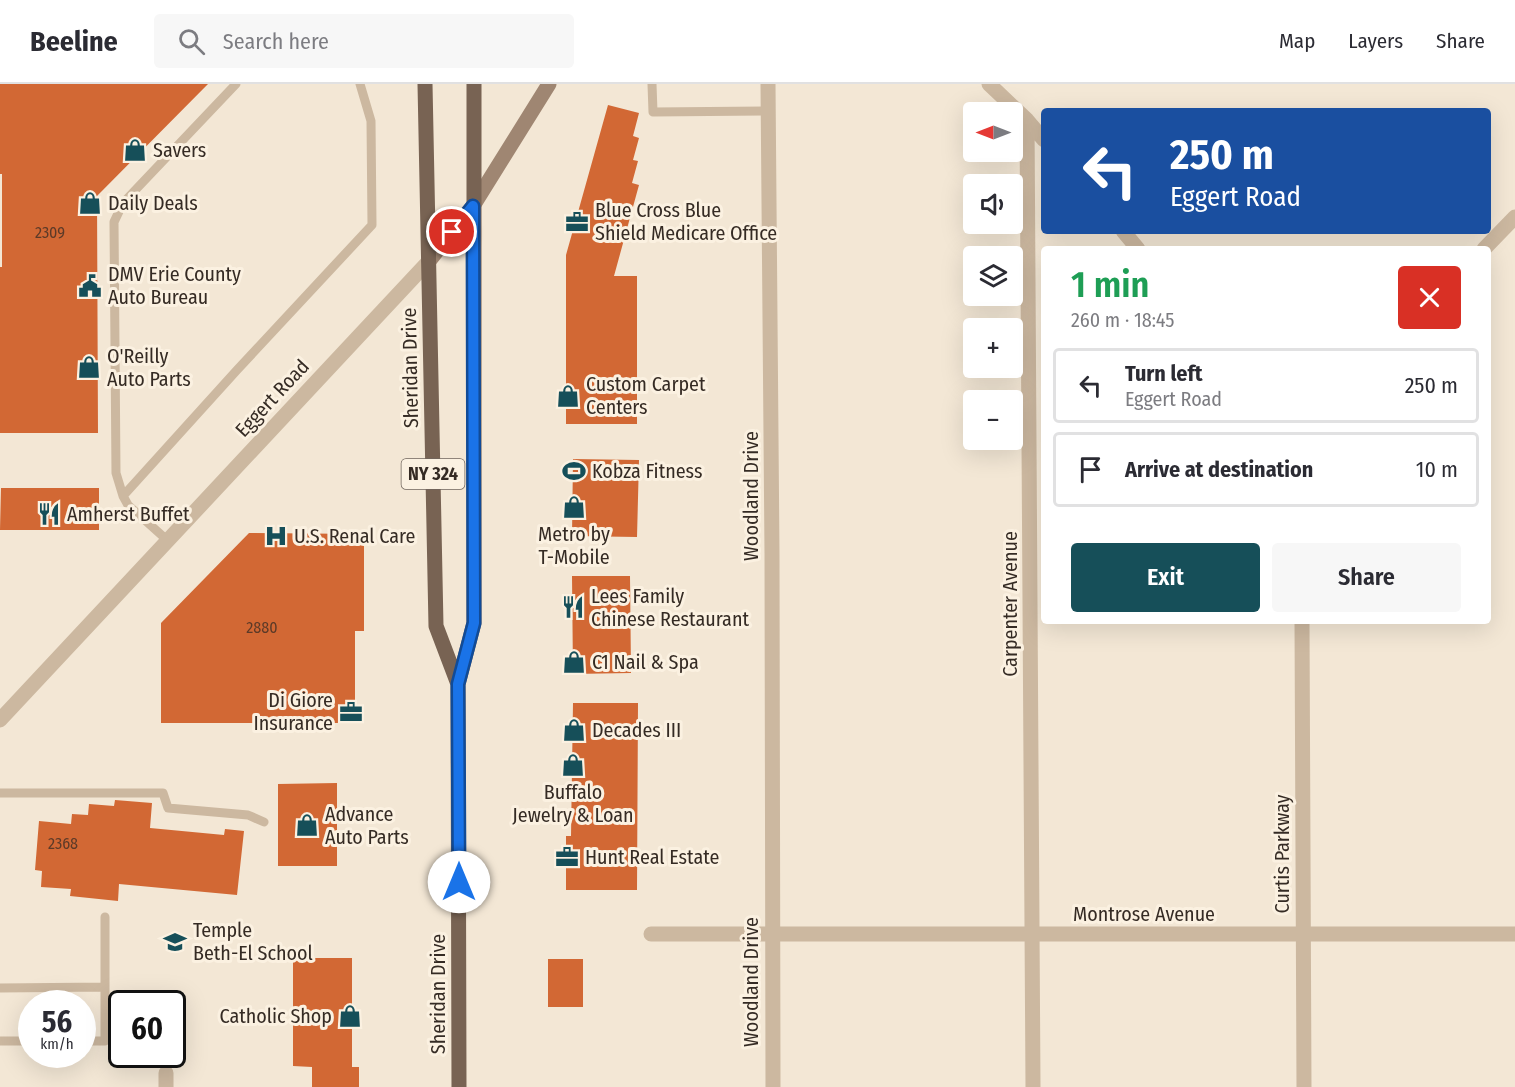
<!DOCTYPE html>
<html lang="en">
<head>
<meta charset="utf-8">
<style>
	:root { --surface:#fff; --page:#f7f7f7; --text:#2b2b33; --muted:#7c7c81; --line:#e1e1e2; --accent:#164f59 }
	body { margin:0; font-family:"Fira Sans Condensed",sans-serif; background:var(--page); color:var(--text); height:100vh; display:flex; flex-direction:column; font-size:22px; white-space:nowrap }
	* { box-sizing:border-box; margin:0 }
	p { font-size:20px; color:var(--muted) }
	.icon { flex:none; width:33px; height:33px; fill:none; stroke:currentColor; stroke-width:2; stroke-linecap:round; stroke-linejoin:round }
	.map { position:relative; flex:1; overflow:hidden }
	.panel { position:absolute; left:1041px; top:162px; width:450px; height:378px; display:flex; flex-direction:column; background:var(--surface); border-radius:6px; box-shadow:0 6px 24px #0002 }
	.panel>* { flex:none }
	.top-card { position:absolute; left:1041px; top:24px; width:450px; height:126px; border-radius:6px; box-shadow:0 6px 24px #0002; background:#1a4fa0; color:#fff; overflow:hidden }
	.needle { width:39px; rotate:270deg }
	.fabs { position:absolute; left:963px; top:18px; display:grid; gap:12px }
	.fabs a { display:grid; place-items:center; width:60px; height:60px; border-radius:6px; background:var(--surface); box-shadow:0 6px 24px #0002; font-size:30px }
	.speed { position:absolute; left:18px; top:906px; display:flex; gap:12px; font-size:30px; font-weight:700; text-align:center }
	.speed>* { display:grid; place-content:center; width:78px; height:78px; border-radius:50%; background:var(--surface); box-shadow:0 6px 24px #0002; line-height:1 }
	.speed small { font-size:15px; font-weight:400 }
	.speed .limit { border:3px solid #111; border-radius:9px; background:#fff; color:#111 }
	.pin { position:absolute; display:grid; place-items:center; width:51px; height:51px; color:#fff; margin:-26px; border:3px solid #fff; border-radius:50%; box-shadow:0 2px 6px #0007 }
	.me { position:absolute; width:66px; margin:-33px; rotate:0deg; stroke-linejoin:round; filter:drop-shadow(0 0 4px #0008) }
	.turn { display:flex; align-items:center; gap:21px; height:126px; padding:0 30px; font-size:27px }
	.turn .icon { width:78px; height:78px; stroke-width:2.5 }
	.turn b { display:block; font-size:42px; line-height:51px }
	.round { display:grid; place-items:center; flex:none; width:63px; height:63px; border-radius:6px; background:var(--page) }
	.overview { display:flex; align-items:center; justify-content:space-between; height:102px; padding:0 30px }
	h1 { font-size:36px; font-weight:600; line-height:45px; color:#1e9e55 }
	.button { display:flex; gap:12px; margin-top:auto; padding:12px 30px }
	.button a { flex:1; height:69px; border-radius:6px; background:var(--accent); color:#fff; font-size:24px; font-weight:600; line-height:69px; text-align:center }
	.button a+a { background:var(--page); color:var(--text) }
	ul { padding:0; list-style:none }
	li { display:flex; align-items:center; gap:18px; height:75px; margin:0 12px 9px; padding:0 18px; border:3px solid var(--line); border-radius:6px }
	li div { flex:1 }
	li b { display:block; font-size:22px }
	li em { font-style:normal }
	header { display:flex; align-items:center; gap:36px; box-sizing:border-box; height:84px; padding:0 30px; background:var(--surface); border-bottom:2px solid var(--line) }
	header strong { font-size:28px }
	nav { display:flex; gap:33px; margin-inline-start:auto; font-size:21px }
	.search { width:420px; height:54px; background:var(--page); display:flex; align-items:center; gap:15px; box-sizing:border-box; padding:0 21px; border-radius:6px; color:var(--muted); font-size:22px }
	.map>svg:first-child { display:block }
	.building { fill:#d26834 }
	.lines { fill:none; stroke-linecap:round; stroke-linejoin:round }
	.service { stroke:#ccb8a0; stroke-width:9 }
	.minor { stroke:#ccb8a0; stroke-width:15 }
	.tertiary { stroke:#ccb8a0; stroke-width:15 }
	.secondary { stroke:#9f8672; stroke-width:15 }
	.primary { stroke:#786353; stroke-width:15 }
	.route-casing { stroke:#114b97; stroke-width:15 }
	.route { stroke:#1a73e8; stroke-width:10 }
	.labels { text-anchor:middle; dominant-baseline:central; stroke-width:6; stroke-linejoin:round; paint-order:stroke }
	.number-label { font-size:16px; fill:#5c3a28 }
	.shield { fill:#fbf1e1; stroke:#70665d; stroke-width:1.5 }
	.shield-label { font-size:18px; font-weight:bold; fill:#352b24 }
	.poi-label { font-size:20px; fill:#352b24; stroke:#fbf1e1; text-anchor:start }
	.street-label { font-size:20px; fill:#352b24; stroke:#fbf1e1 }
</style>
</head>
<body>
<header>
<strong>Beeline</strong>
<div class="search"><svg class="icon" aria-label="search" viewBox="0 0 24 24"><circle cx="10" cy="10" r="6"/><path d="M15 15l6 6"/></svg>Search here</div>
<nav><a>Map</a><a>Layers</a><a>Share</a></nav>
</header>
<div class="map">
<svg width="1515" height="1003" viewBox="0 0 1515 1003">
	<rect width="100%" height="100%" fill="#f3e7d5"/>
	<!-- building -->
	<path class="building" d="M0,0H208L97,112L98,349H0V183H2V90H0Z
		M608,21L639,29L633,52L639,54L633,76L638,77L632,99L639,101L614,192H637V340H566V171Z
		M573,375L639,376L637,453L572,452Z
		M1,404H99V446H0Z
		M249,449L364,450V547H355V639H161V539Z
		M572,492H630L631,589L573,590Z
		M573,619H638L637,806H566V752H571Z
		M337,699V782H278V700Z
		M115,716L152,719L150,744L224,751L225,745L244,747L237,811L119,800L118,817L70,812L71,805L41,803L42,787L35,786L39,737L71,740L72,730L88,731L89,720L114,722Z
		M293,874H352V983H359V1003H312V983L293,982Z
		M548,875H583V923H548Z"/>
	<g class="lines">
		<!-- service -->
		<path class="service" d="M652,0L653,28L769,27
			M123,412L237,286L372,141L371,37L360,0
			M167,456L128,421L123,412L116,389L114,138L123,119L236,0
			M0,709H163L168,724L248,731L264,738
			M0,904L105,903
			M0,957H32
			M82,957H105V833"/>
		<!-- minor -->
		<path class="minor" d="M768,0L772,469L773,1003
			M989,0L1027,36L1044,56
			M1027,36L1033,1003
			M1123,147L1138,165
			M1484,165L1515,133
			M1302,537L1304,1003
			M651,850H1515
			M166,989V1003"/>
		<!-- tertiary -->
		<path class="tertiary" d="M0,636L429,177"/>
		<!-- secondary -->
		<path class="secondary" d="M429,177L473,122L549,0"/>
		<!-- primary -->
		<path class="primary" d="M425,0L436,542L458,600
			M459,1003L458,600L474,539V0"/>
	</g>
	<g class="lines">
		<!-- route casing -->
		<g class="route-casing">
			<path id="route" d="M452,148L473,122L474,539L458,600L459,798"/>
		</g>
		<!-- route -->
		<use href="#route" class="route"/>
	</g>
	<!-- icons -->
	<defs>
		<g id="shop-bare" transform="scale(1.8)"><path d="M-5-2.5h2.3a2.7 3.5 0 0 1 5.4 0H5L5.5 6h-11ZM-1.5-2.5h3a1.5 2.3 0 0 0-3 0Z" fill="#164f59" stroke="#fbf1e1" stroke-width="2.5" paint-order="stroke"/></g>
		<g id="office-bare" transform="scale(1.8)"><path d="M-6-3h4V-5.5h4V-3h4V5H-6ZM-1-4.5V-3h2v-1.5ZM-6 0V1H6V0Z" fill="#164f59" stroke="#fbf1e1" stroke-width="2.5" paint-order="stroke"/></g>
		<g id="civic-bare" transform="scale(1.8)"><path d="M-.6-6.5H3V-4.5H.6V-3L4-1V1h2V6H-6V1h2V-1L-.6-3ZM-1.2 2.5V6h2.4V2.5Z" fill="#164f59" stroke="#fbf1e1" stroke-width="2.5" paint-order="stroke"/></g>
		<g id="stadium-bare" transform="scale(1.8)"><path d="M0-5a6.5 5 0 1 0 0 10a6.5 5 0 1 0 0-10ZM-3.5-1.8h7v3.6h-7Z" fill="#164f59" stroke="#fbf1e1" stroke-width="2.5" paint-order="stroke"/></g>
		<g id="restaurant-bare" transform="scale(1.8)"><path d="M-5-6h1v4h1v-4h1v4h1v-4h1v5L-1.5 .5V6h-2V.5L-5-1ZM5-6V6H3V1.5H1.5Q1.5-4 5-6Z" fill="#164f59" stroke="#fbf1e1" stroke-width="2.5" paint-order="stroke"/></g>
		<g id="hospital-bare" transform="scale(1.8)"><path d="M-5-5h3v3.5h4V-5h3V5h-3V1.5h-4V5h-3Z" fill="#164f59" stroke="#fbf1e1" stroke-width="2.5" paint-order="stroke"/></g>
		<g id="school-bare" transform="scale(1.8)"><path d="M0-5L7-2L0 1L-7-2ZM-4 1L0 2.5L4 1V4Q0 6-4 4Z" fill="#164f59" stroke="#fbf1e1" stroke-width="2.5" paint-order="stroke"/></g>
	</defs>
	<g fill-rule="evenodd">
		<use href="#shop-bare" x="135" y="66"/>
		<use href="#shop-bare" x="90" y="119"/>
		<use href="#office-bare" x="577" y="138"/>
		<use href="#civic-bare" x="90" y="202"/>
		<use href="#shop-bare" x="89" y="283"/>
		<use href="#shop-bare" x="568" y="312"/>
		<use href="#stadium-bare" x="574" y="387"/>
		<use href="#shop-bare" x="574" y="423"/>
		<use href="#restaurant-bare" x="49" y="430"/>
		<use href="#hospital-bare" x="276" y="452"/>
		<use href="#restaurant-bare" x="573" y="523"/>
		<use href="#shop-bare" x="574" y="578"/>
		<use href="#office-bare" x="351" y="628"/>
		<use href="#shop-bare" x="574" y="646"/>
		<use href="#shop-bare" x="573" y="681"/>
		<use href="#shop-bare" x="307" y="741"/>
		<use href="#office-bare" x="567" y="773"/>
		<use href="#school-bare" x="175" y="858"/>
		<use href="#shop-bare" x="350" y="932"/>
	</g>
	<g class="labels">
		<!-- number labels -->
		<g class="number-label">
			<text x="50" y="148">2309</text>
			<text x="262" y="543">2880</text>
			<text x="63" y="759">2368</text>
		</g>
		<!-- shield labels -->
		<rect class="shield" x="401.5" y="375" width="63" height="30" rx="4.5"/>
		<g class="shield-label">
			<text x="433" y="390">NY 324</text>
		</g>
		<!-- poi labels -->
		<g class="poi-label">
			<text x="153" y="66">Savers</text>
			<text x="108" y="119">Daily Deals</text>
			<text x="595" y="126">Blue Cross Blue<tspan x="595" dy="23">Shield Medicare Office</tspan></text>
			<text x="108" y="190">DMV Erie County<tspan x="108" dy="23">Auto Bureau</tspan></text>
			<text x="107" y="272">O'Reilly<tspan x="107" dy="23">Auto Parts</tspan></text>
			<text x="586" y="300">Custom Carpet<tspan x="586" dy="23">Centers</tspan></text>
			<text x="592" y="387">Kobza Fitness</text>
			<text x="67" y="430">Amherst Buffet</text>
			<text x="574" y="450" text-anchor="middle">Metro by<tspan x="574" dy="23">T-Mobile</tspan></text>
			<text x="294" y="452">U.S. Renal Care</text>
			<text x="591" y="512">Lees Family<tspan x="591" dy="23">Chinese Restaurant</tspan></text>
			<text x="592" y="578">C1 Nail &amp; Spa</text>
			<text x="333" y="616" text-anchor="end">Di Giore<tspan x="333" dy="23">Insurance</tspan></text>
			<text x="592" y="646">Decades III</text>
			<text x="573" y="708" text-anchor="middle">Buffalo<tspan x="573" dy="23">Jewelry &amp; Loan</tspan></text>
			<text x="325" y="730">Advance<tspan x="325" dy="23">Auto Parts</tspan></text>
			<text x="585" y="773">Hunt Real Estate</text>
			<text x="193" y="846">Temple<tspan x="193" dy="23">Beth-El School</tspan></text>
			<text x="332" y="932" text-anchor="end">Catholic Shop</text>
		</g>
		<!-- street labels -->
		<g class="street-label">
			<text transform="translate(410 284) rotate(-91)">Sheridan Drive</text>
			<text transform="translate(272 314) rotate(-47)">Eggert Road</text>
			<text transform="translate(751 412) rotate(-90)">Woodland Drive</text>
			<text transform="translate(1010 520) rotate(-90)">Carpenter Avenue</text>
			<text transform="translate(1282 770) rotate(-90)">Curtis Parkway</text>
			<text x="1144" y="830">Montrose Avenue</text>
			<text transform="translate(751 898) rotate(-90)">Woodland Drive</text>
			<text transform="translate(438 910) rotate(-90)">Sheridan Drive</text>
		</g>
	</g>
</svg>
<div class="fabs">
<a><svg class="needle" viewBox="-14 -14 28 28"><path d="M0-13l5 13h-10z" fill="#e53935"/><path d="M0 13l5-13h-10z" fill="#7c7c81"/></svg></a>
<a><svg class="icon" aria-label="sound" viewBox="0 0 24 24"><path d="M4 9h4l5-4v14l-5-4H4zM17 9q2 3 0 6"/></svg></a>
<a><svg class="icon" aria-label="layers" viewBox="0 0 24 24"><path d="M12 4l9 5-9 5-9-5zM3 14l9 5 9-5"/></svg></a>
<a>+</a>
<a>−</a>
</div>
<div class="speed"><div>56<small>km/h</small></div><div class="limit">60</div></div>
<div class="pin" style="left:452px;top:148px;background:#d93025"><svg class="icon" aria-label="arrive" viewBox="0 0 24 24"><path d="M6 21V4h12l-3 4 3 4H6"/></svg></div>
<svg class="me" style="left:459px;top:798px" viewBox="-20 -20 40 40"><circle r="19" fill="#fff"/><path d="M0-13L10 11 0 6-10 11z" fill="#1a73e8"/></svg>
<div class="top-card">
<div class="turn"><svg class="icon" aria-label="left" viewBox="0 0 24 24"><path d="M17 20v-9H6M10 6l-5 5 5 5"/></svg><div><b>250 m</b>Eggert Road</div></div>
</div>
<section class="panel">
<div class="overview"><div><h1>1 min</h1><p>260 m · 18:45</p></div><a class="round" style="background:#d93025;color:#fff"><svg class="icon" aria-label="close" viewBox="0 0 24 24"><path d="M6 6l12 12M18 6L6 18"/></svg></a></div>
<ul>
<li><svg class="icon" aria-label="left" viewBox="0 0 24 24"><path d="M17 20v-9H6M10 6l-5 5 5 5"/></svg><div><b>Turn left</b><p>Eggert Road</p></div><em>250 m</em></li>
<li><svg class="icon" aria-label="arrive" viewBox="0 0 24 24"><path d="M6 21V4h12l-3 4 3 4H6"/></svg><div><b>Arrive at destination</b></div><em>10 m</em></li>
</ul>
<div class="button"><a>Exit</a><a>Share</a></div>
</section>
</div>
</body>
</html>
